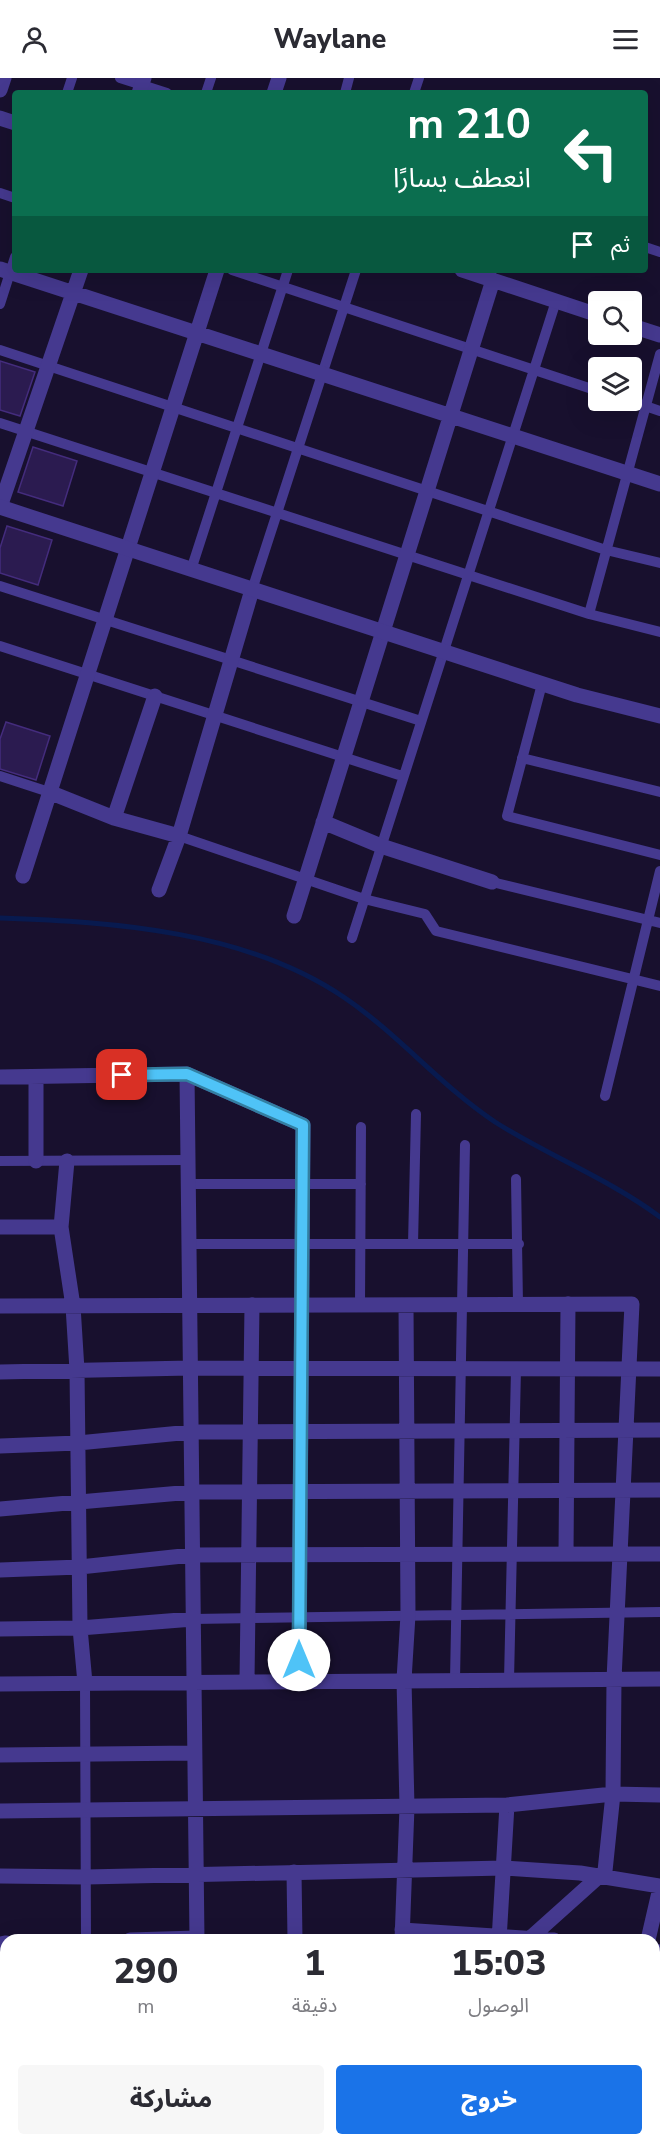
<!DOCTYPE html>
<html lang="ar">
<head>
<meta charset="utf-8">
<style>
	:root { --surface:#fff; --page:#f7f7f7; --text:#2b2b33; --muted:#7c7c81; --accent:#1a73e8 }
	body { margin:0; font-family:"Nunito Sans","Noto Sans Arabic",sans-serif; background:var(--page); color:var(--text); direction:rtl; height:100vh; display:flex; flex-direction:column; font-size:22px; white-space:nowrap }
	* { box-sizing:border-box; margin:0 }
	p { font-size:20px; color:var(--muted) }
	.icon { flex:none; width:33px; height:33px; fill:none; stroke:currentColor; stroke-width:2; stroke-linecap:round; stroke-linejoin:round }
	.map { position:relative; flex:1; overflow:hidden; direction:ltr }
	.sheet { position:absolute; left:0px; top:1856px; width:660px; height:212px; display:flex; flex-direction:column; background:var(--surface); border-radius:18px 18px 0 0; box-shadow:0 6px 24px #0002; direction:rtl }
	.sheet>* { flex:none }
	.hud { position:absolute; left:12px; top:12px; width:636px; height:183px; border-radius:6px; box-shadow:0 6px 24px #0002; direction:rtl; background:#0b6e4f; color:#fff; overflow:hidden }
	.tools { position:absolute; left:588px; top:213px; display:grid; gap:12px }
	.tools a { display:grid; place-items:center; width:54px; height:54px; border-radius:6px; background:var(--surface); box-shadow:0 6px 24px #0002; font-size:30px }
	.pin { position:absolute; display:grid; place-items:center; width:51px; height:51px; color:#fff; margin:-26px; border-radius:12px; box-shadow:0 3px 9px #0006 }
	.me { position:absolute; width:66px; margin:-33px; rotate:0deg; stroke-linejoin:round; filter:drop-shadow(0 0 4px #0008) }
	.turn { display:flex; align-items:center; gap:21px; height:126px; padding:0 18px; font-size:27px }
	.turn .icon { width:78px; height:78px; stroke-width:2.5 }
	.turn b { display:block; font-size:42px; line-height:51px }
	.then { display:flex; align-items:center; height:57px; padding:0 18px; background:#0003; gap:12px; font-size:22px }
	.eta { display:flex; justify-content:space-evenly; align-items:center; height:102px; text-align:center }
	.eta b { font-size:36px; font-weight:800; line-height:42px }
	.cta { display:flex; gap:12px; margin-top:auto; padding:12px 18px }
	.cta a { flex:1; height:69px; border-radius:6px; background:var(--accent); color:#fff; font-size:24px; font-weight:800; line-height:69px; text-align:center }
	.cta a+a { background:var(--page); color:var(--text) }
	header { display:flex; justify-content:space-between; align-items:center; height:78px; padding:0 18px; background:var(--surface); font-size:27px; font-weight:800 }
	.map>svg:first-child { display:block }
	.lines { fill:none; stroke-linecap:round; stroke-linejoin:round }
	.stream { stroke:#081a4f; stroke-width:5 }
	.building { fill:#2b1b50; stroke:#442c7d; stroke-width:1.5 }
	.service { stroke:#45398f; stroke-width:10 }
	.minor { stroke:#45398f; stroke-width:15 }
	.tertiary { stroke:#45398f; stroke-width:15 }
	.route-casing { stroke:#337fa1; stroke-width:15 }
	.route { stroke:#4fc3f7; stroke-width:10 }
</style>
</head>
<body>
<header><svg class="icon" aria-label="menu" viewBox="0 0 24 24"><path d="M4 6h16M4 12h16M4 18h16"/></svg>Waylane<svg class="icon" aria-label="person" viewBox="0 0 24 24"><circle cx="12" cy="8" r="4"/><path d="M4 21q1-7 8-7t8 7"/></svg></header>
<div class="map">
<svg width="660" height="2066" viewBox="0 0 660 2066">
	<rect width="100%" height="100%" fill="#18102e"/>
	<g class="lines">
		<!-- stream -->
		<path class="stream" d="M0,840C115,844 247,853 345,920C398,956 441,1008 495,1044C549,1078 609,1101 660,1139"/>
	</g>
	<!-- building -->
	<path class="building" d="M0,283L35,294L20,338L0,332Z
		M33,369L77,383L63,428L18,414Z
		M7,448L52,462L38,507L0,495V470Z
		M6,644L50,658L36,702L0,691V661Z"/>
	<g class="lines">
		<!-- service -->
		<path class="service" d="M120,0L167,15
			M67,15L72,0
			M206,15L211,0
			M345,15L349,0
			M414,15L419,0
			M0,115L15,120
			M645,169L660,174
			M232,192L598,313
			M0,226L15,179
			M0,272L606,472L660,485
			M628,322L660,333
			M0,345L589,536L660,554
			M191,492L288,192
			M0,508L421,643
			M252,512L356,192
			M589,536L660,276
			M0,568L402,698
			M542,606L507,738L660,777
			M522,680L660,714
			M0,698L49,714
			M179,758L364,821L425,836L436,853L660,908
			M492,804L660,845
			M352,860L556,223
			M605,1018L660,793
			M0,1083L188,1082
			M516,1101L518,1226
			M188,1106H361
			M189,1166H519
			M413,1166L416,1036
			M360,1227L361,1049
			M193,1541L660,1534
			M455,1602L465,1067
			M509,1602L516,1291
			M85,1605L86,1862
			M88,2061V2066"/>
		<!-- minor -->
		<path class="minor" d="M0,12L4,0
			M139,15L144,0
			M274,15L279,0
			M0,40L15,45
			M0,191L660,406
			M462,192L598,237
			M632,248L660,257
			M0,429L81,192
			M49,714L114,740L179,758
			M114,740L155,618
			M323,744L381,768L492,804
			M23,798L217,192
			M159,812L179,758L252,512
			M294,838L493,202
			M187,996L197,1862
			M0,999L187,996L303,1047L299,1603
			M36,1083V999
			M67,1083L61,1149L73,1228L77,1292L80,1550L85,1605
			M0,1149H61
			M0,1228L632,1226L614,1601L613,1716L605,1793L528,1862
			M0,1294L190,1290L660,1291
			M0,1368L78,1365L191,1354L660,1352
			M0,1431L192,1414L660,1412
			M566,1476L568,1226
			M0,1492L80,1489L192,1477L660,1476
			M0,1551L80,1550L193,1541
			M247,1603L252,1227
			M0,1606L660,1601
			M0,1677L194,1675
			M0,1733L507,1727L613,1716L660,1717
			M294,1794L295,1862
			M0,1798L86,1799L504,1790L580,1795L660,1808
			M402,1852L554,1862
			M130,1862L197,1860
			M402,1862L407,1729L404,1602L408,1537L406,1227
			M499,1862L507,1727
			M648,1862L660,1810
			M0,1866L6,1865
			M654,1873L660,1874
			M654,1932L660,1934
			M0,1974H6
			M654,1995L660,1996
			M654,2056L660,2057
			M402,2061L403,2066
			M198,2066V2061
			M445,2066L446,2061"/>
		<!-- tertiary -->
		<path class="tertiary" d="M0,429L577,617L660,638"/>
	</g>
	<g class="lines">
		<!-- route casing -->
		<g class="route-casing">
			<path id="route" d="M122,997L187,996L303,1047L299,1582"/>
		</g>
		<!-- route -->
		<use href="#route" class="route"/>
	</g>
</svg>
<div class="tools">
<a><svg class="icon" aria-label="search" viewBox="0 0 24 24"><circle cx="10" cy="10" r="6"/><path d="M15 15l6 6"/></svg></a>
<a><svg class="icon" aria-label="layers" viewBox="0 0 24 24"><path d="M12 4l9 5-9 5-9-5zM3 14l9 5 9-5"/></svg></a>
</div>
<div class="pin" style="left:122px;top:997px;background:#d93025"><svg class="icon" aria-label="arrive" viewBox="0 0 24 24"><path d="M6 21V4h12l-3 4 3 4H6"/></svg></div>
<svg class="me" style="left:299px;top:1582px" viewBox="-20 -20 40 40"><circle r="19" fill="#fff"/><path d="M0-13L10 11 0 6-10 11z" fill="#4fc3f7"/></svg>
<div class="hud">
<div class="turn"><svg class="icon" aria-label="left" viewBox="0 0 24 24"><path d="M17 20v-9H6M10 6l-5 5 5 5"/></svg><div><b>210 m</b>انعطف يسارًا</div></div>
<div class="then">ثم<svg class="icon" aria-label="arrive" viewBox="0 0 24 24"><path d="M6 21V4h12l-3 4 3 4H6"/></svg></div>
</div>
<section class="sheet">
<div class="eta">
<div><b>15:03</b><p>الوصول</p></div>
<div><b>1</b><p>دقيقة</p></div>
<div><b>290</b><p>m</p></div>
</div>
<div class="cta"><a>خروج</a><a>مشاركة</a></div>
</section>
</div>
</body>
</html>
